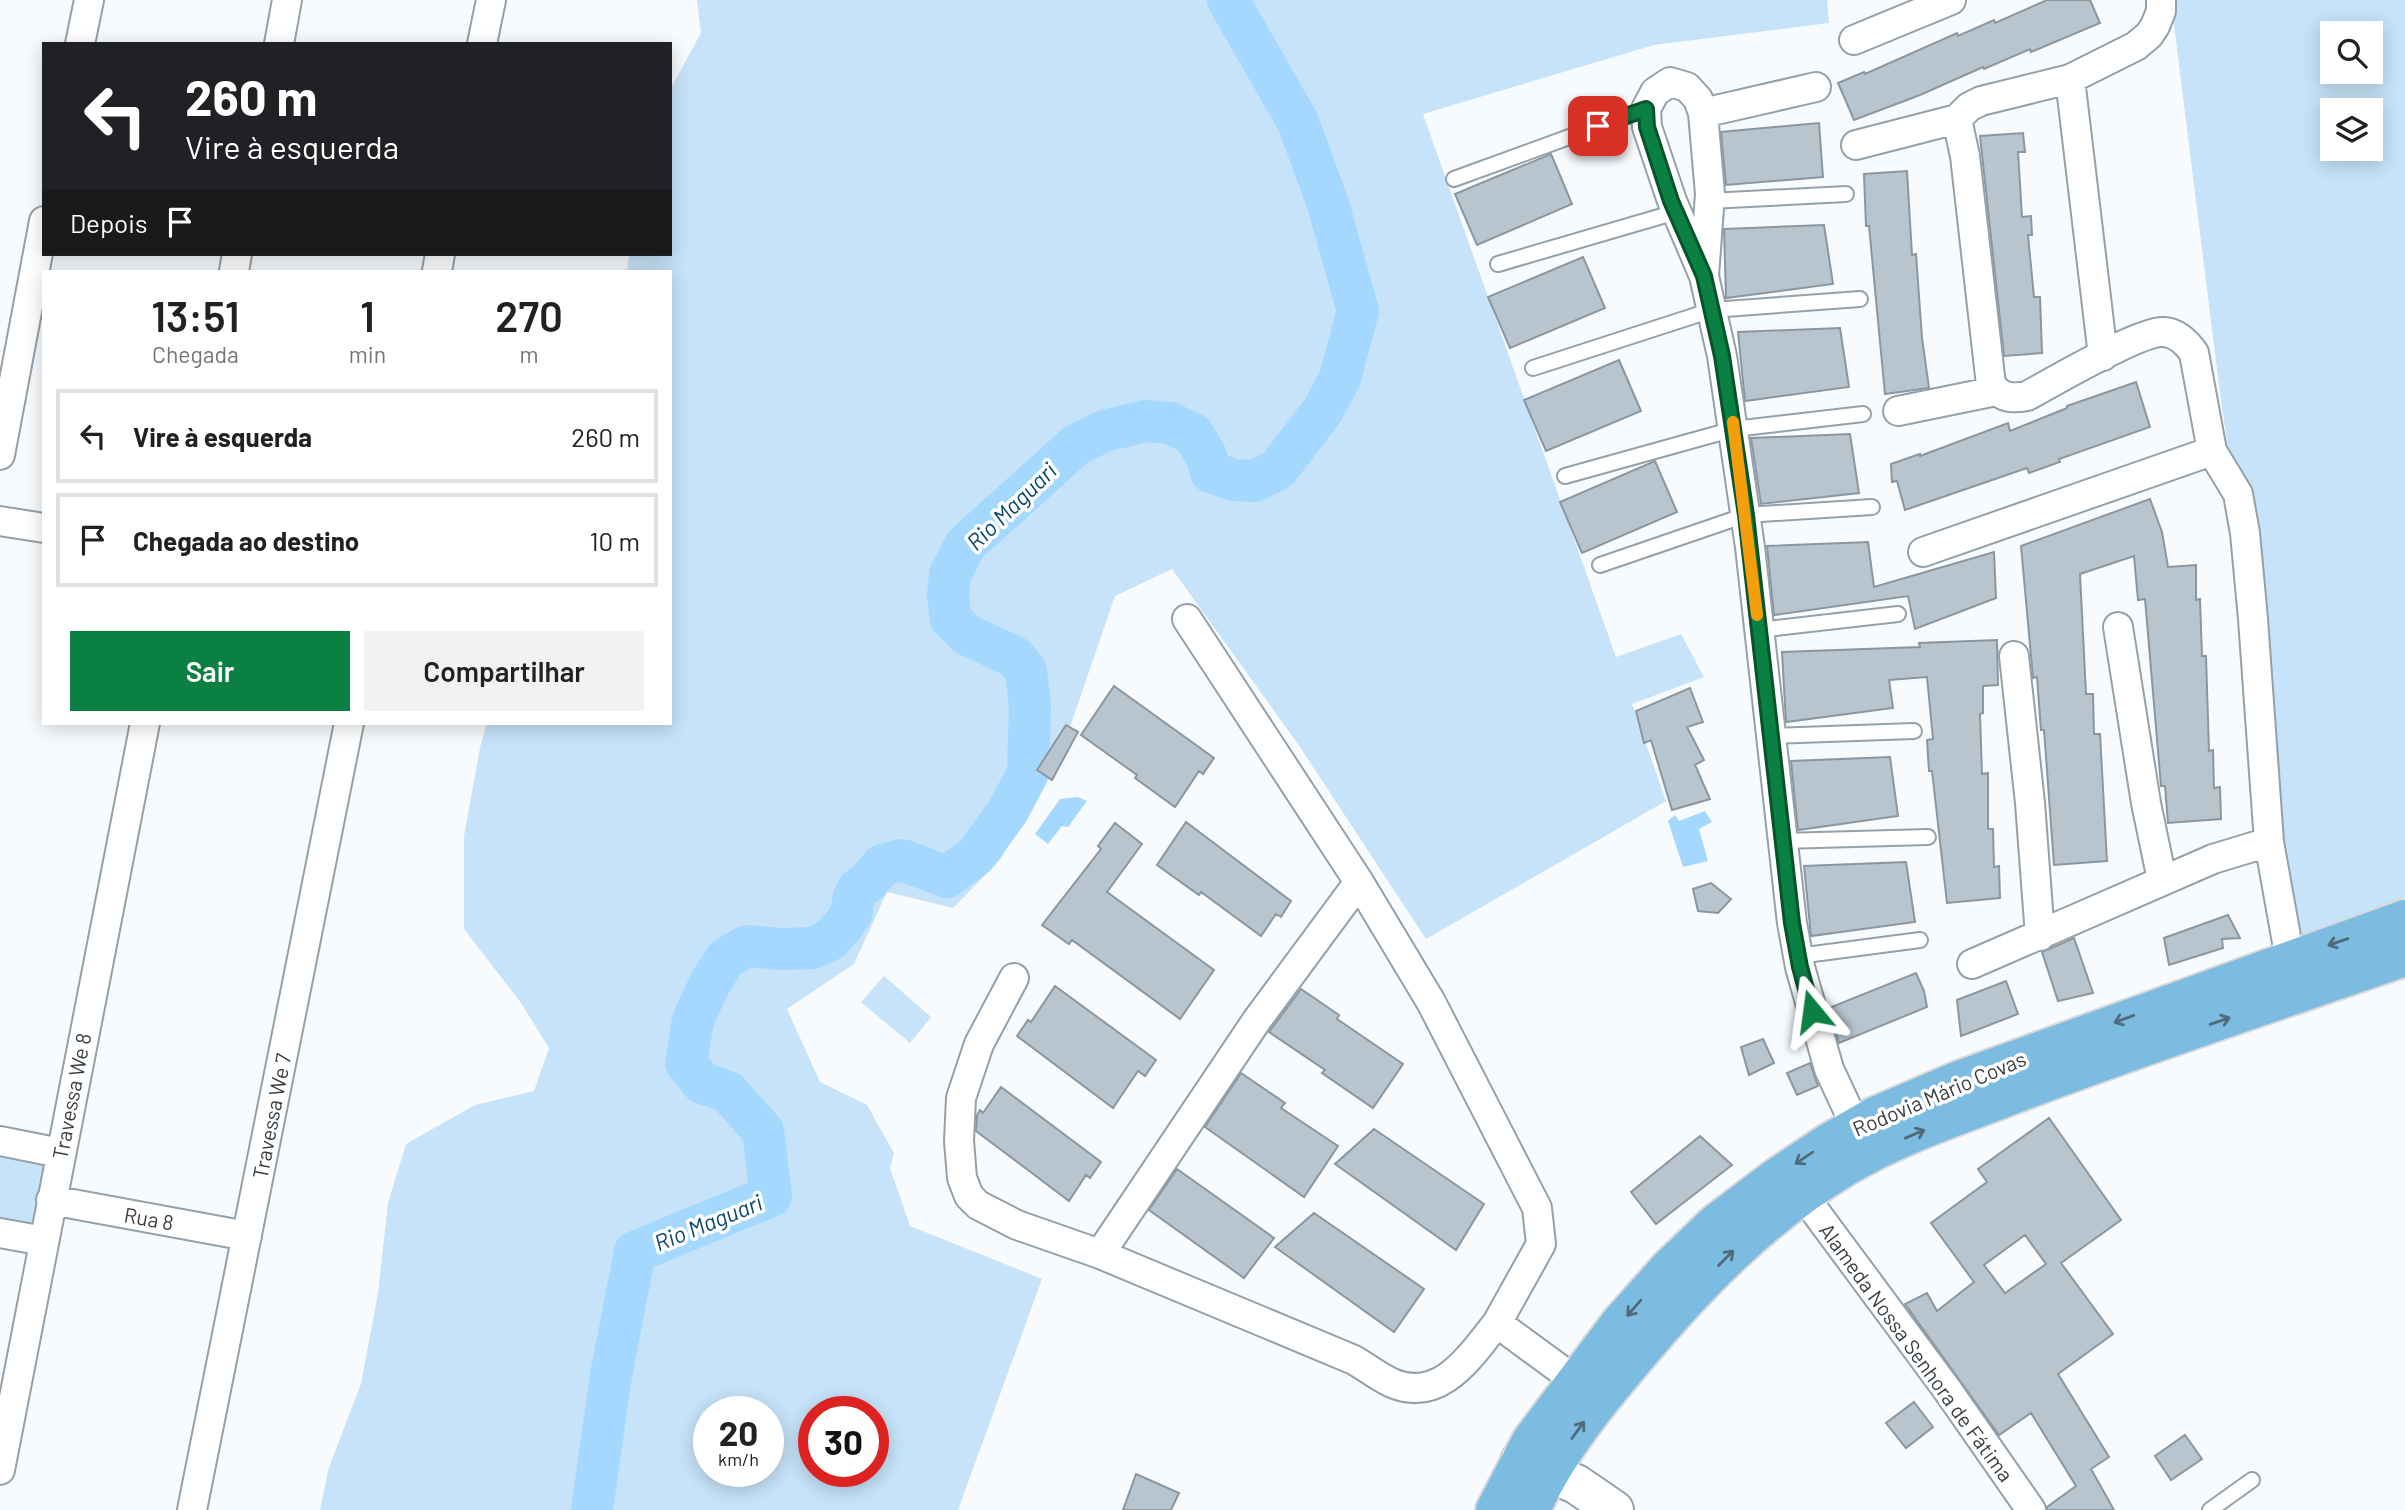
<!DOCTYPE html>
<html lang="pt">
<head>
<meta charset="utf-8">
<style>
	:root { --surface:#fff; --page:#f2f2f2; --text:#202124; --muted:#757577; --line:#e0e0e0; --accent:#0b8043 }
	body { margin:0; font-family:Barlow,sans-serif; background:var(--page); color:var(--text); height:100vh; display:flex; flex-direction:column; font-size:26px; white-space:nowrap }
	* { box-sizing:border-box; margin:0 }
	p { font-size:23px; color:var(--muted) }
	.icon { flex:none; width:38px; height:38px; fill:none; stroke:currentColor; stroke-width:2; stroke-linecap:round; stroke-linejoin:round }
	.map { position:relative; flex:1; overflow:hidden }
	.drawer { position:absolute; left:42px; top:270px; width:630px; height:455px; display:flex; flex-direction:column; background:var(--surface); border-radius:0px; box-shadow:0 4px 18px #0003 }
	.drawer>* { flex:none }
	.top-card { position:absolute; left:42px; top:42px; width:630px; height:214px; border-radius:0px; box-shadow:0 4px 18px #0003; background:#202124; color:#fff; overflow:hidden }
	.fabs { position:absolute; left:2320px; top:21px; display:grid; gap:14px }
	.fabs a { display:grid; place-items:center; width:63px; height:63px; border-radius:0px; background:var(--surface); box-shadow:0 4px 18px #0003; font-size:35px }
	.speed { position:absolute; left:693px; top:1396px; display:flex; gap:14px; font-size:35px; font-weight:700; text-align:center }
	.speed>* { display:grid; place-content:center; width:91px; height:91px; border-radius:50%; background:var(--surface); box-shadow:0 4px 18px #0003; line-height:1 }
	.speed small { font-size:18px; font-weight:400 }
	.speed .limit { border:10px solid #d22; background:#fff; color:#111 }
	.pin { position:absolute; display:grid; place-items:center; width:60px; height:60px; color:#fff; margin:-30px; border-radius:14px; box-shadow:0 4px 10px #0006 }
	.me { position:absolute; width:77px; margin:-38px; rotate:344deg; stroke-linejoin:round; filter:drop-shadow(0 0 5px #0008) }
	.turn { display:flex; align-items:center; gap:24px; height:147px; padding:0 28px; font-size:32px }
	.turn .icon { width:91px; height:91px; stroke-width:2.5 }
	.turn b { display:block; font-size:49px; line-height:60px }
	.then { display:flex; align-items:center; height:66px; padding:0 28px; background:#0003; gap:14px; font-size:26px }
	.eta { display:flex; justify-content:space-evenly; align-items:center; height:119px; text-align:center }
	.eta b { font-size:42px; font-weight:600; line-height:49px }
	.primary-button { display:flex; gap:14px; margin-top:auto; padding:14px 28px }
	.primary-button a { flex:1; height:80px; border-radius:0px; background:var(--accent); color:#fff; font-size:28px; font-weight:600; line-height:80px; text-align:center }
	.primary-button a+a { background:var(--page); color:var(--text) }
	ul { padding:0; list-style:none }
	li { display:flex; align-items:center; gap:21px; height:94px; margin:0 14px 10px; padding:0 14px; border:4px solid var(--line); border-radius:0px }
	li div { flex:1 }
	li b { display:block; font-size:26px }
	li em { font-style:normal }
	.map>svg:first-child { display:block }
	.green { fill:#c6e3f9; fill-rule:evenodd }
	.water { fill:#a5d8fe }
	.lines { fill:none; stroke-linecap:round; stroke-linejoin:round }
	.river { stroke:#a5d8fe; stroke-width:42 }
	.building { fill:#b8c5cf; stroke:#8a96a0; stroke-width:2; fill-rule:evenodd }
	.service-casing { stroke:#94a1aa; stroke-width:18 }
	.minor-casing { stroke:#94a1aa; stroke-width:32 }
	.secondary-casing { stroke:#94a1aa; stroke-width:42 }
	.primary-casing { stroke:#d7d8d9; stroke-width:42 }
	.service { stroke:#fff; stroke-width:14 }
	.minor { stroke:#fff; stroke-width:28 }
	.secondary { stroke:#fff; stroke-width:38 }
	.primary { stroke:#7dbce1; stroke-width:38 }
	.oneway { stroke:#506a7a }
	.route-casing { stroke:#07532c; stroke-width:18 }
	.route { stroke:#0b8043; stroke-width:12 }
	.slow { stroke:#f59e0b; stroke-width:12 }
	.labels { text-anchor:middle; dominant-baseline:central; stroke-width:7; stroke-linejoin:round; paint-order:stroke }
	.street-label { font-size:21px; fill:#383e42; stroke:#fff }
	.water-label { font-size:23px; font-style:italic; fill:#0a486b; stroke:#fff }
</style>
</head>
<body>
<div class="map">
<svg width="2405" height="1510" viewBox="0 0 2405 1510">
	<rect width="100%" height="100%" fill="#f8fbfd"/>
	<!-- green -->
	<path class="green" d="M697,0H1827L1829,23L1654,45L1423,114L1616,657L1681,634L1704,677L1632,704L1666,801L1426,939L1300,747L1172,569L1115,596L1071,724L1000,860L953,908L887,892L854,964L787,1009L820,1082L867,1105L894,1153L890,1168L910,1226L1042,1279L958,1510H320L329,1467L361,1384L378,1293L388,1203L406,1144L475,1105L534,1091L549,1048L521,1003L464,929V836L480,748L487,723H670V509H673L670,506V271H627L629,254H670V90L701,33ZM709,1412H768V1472H709ZM814,1412H873V1472H814Z
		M2171,0H2405V896L2401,908L2296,941L2219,385ZM2333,33H2371V72H2333ZM2333,110H2371V149H2333Z
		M884,976L931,1017L910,1043L861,1002Z
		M0,1154L44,1163L31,1226L0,1219Z"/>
	<!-- water -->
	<path class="water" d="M1078,797L1087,801L1068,827L1062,826L1048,844L1035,834L1060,799Z
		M1705,811L1712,822L1699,829L1708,861L1683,867L1668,821L1675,815L1679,821Z"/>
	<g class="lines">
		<!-- river -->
		<path class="river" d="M592,1510L611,1375L635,1252L771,1196L763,1131L728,1092L702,1083L686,1063L693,1020L711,981L726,958L747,946L781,949L813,948L830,940L843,926L852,912L853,899L858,889L868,882L882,865L902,860L947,877L976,855L1008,811L1028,773L1030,705L1026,671L1015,657L967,635L951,619L948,597L950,574L966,544L1076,445L1104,431L1146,421L1170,423L1193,434L1206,456L1211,472L1233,480L1255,481L1278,469L1323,410L1340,378L1358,311L1328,204L1298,122L1228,0"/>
	</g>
	<!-- building -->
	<path class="building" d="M2047,0H2090L2100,23L2031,52L2030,49L1984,69L1983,67L1920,95L1854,120L1838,83L1864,72L1865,74L1957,33L1958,36L1994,20L1995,23Z
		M1819,123L1823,177L1726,185L1721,132Z
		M2023,133L2025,152H2018L2022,217L2031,216L2032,235H2028L2034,297H2040L2042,353L2004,356L1980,136Z
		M1551,154L1572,204L1477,245L1455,194Z
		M1907,171L1912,255L1916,254L1922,338L1929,388L1885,394L1869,226H1866L1864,174Z
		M1824,225L1833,284L1726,298L1724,229Z
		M1583,257L1605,308L1510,348L1488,297Z
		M1840,328L1849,387L1745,401L1738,332Z
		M1619,360L1641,411L1546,451L1524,400Z
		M2136,382L2150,427L2059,459L2060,462L2029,473L2027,468L1905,510L1897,481L1892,482L1891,464L1920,454V456L2008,423L2010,431L2067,408V406Z
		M1850,434L1859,493L1761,504L1751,438Z
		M1655,461L1677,512L1582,553L1560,502Z
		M2150,499L2162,532L2168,567L2196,565V600L2200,599L2202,656H2206L2209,751L2213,750L2214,788L2220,787L2221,819L2168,823L2165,786H2161L2145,599L2138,600L2134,556L2080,574L2086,694H2093L2094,734H2100L2107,861L2054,865L2044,730H2041L2037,677L2033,678L2021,546Z
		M1868,542L1874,587L1994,552L1996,598L1915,629L1908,596L1774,615L1767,546Z
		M1997,640L1998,685L1983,686V713L1980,714L1982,774L1988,773V829H1993L1994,867L1999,866L2000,898L1947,903L1932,771H1929L1927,740L1933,739L1927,677L1889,680L1893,708L1786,722L1782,652L1920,647L1919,643Z
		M1114,686L1214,758L1203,774L1199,771L1175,807L1135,778L1137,775L1081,735Z
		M1690,688L1703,722L1687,727L1704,760L1695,765L1710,799L1672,810L1651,740L1644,743L1636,711Z
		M1066,725L1078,732L1052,780L1037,770Z
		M1890,757L1898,816L1798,830L1791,761Z
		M1186,822L1291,901L1281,917L1276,914L1261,936L1201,892L1199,895L1157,865Z
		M1115,823L1142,844L1107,892L1214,970L1180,1019L1072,940L1069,944L1042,925L1101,849L1098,846Z
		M1906,862L1915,922L1811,936L1804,866Z
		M1711,883L1731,899L1718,913L1698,911L1693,889Z
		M2228,915L2240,938L2222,939L2223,948L2169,965L2164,938Z
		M2074,938L2093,993L2058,1001L2042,952Z
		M1916,973L1924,991L1927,1007L1839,1043L1829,1008Z
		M2006,981L2018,1014L1961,1036L1957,1000Z
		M1055,986L1156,1060L1145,1076L1138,1071L1113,1108L1017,1036L1028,1020L1031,1022Z
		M1301,989L1339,1015L1337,1019L1403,1064L1373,1108L1322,1073L1325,1070L1269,1032Z
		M1763,1039L1774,1063L1749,1075L1741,1047Z
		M1810,1063L1818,1086L1797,1095L1787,1073Z
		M1241,1073L1285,1103L1281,1108L1338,1146L1304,1197L1205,1127Z
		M1001,1087L1101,1162L1090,1178L1086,1175L1069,1201L976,1131L977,1115L980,1110L983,1113Z
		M2049,1118L2121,1220L2061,1263L2113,1334L2058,1374L2109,1457L2091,1469L2114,1510H2047V1507L2076,1486L2031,1413L1999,1435L1905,1304L1927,1293L1937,1311L1974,1282L1931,1223L1987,1182L1978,1169ZM2025,1235L2046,1264L2005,1293L1984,1265Z
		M1374,1129L1484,1204L1456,1250L1335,1164Z
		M1700,1136L1732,1165L1656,1224L1631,1192Z
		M1177,1169L1274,1238L1244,1278L1149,1210Z
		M1314,1213L1424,1289L1394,1332L1275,1247Z
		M1914,1402L1933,1427L1906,1448L1886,1423Z
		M2185,1435L2202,1459L2171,1480L2155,1456Z
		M1136,1474L1179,1493L1171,1510H1123Z"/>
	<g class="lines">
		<!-- service casing -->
		<g class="service-casing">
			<path id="service" d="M1454,179L1646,109
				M1709,201L1846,194
				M1498,264L1676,212
				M1533,368L1712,310L1860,299
				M1565,476L1734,429L1863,414
				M1600,565L1746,515L1872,507
				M1759,630L1898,614
				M1770,736L1914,731
				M1782,841L1928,837
				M1798,956L1920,940
				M2210,1510L2252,1480"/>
		</g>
		<!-- minor casing -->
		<g class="minor-casing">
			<path id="minor" d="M1854,40L1951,0
				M80,44L89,0
				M279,44L287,0
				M482,44L491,0
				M2070,79L2103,356
				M1703,113L1816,87
				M1856,145L1957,119
				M234,271L237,254
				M437,271L440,254
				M1704,276L1710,194L1703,113L1698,99L1687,87L1670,82L1655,92L1646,109L1647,127L1672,201L1704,276L1722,356L1750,547L1792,923L1800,967L1829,1069L1856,1127
				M1898,411L1996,391
				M2212,451L2238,494L2245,533L2253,619L2269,842L2290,959
				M0,455L44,221
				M0,521L44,528
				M1923,552L2212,451L2194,353C2187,343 2178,333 2164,332C2141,330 2051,383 2027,396C2011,399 2002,398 1991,385L1965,156L1957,119L1969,107L1981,101L2070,79L2136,46L2149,35L2155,26L2161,11V0
				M1187,619L1359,882L1431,1002L1537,1208L1541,1244L1497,1323
				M2118,627L2146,803L2162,880
				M2014,656L2030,803L2040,936
				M1972,964L2213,859L2269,842
				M1014,978L979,1044L961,1098L959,1141L962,1178L969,1196L978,1205L1017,1225L1100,1254L1354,1360C1366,1367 1379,1377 1392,1383C1441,1404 1471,1355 1497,1323L1576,1381
				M0,1141L60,1153
				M1803,1195L1946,1388L2031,1510
				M51,1200L247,1236
				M0,1233L44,1241
				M1100,1254L1257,1020L1359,882
				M0,1470L145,723
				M192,1510L349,723"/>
		</g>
		<!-- secondary casing -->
		<g class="secondary-casing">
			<path id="secondary" d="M1520,1461L1576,1484L1614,1510"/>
		</g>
		<!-- primary casing -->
		<g class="primary-casing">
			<path id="primary" d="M1495,1510L1531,1441L1620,1323L1669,1268L1715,1224L1777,1177L1828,1143L1875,1116L1959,1080L2405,919
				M1531,1510C1556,1453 1597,1403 1637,1356C1698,1283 1764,1215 1847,1166C1899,1135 1959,1116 2015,1094C2143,1045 2275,1002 2405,957"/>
		</g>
		<!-- service -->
		<use href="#service" class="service"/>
		<!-- minor -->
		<use href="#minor" class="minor"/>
		<!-- secondary -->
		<use href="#secondary" class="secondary"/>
		<!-- primary -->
		<use href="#primary" class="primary"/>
	</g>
	<!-- one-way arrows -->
	<defs><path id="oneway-shaft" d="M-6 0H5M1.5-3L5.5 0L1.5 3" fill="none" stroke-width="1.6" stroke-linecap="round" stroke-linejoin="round" transform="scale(1.75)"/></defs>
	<g class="oneway">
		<use href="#oneway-shaft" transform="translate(2338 942) rotate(161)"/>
		<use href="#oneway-shaft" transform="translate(2124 1019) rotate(160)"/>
		<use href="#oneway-shaft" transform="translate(2220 1021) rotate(-19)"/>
		<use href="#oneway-shaft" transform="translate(1915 1134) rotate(-23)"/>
		<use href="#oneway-shaft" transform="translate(1804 1158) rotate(146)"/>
		<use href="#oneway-shaft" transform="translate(1726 1258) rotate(-45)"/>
		<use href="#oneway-shaft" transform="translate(1634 1308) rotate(131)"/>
		<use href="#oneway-shaft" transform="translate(1578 1430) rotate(-54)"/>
	</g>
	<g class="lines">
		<!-- route casing -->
		<g class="route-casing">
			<path id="route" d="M1598,126L1646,109L1647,127L1671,201L1704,276L1722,356L1746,515L1792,923L1800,967L1812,1011"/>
		</g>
		<!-- route -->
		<use href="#route" class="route"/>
		<!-- slow -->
		<path class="slow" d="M1733,422L1757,615"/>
	</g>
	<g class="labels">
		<!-- street labels -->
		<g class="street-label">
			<text transform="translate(1939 1093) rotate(-23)">Rodovia Mário Covas</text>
			<text transform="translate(71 1096) rotate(-79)">Travessa We 8</text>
			<text transform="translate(271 1116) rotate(-79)">Travessa We 7</text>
			<text transform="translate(149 1218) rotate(10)">Rua 8</text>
			<text transform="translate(1917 1352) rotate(54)">Alameda Nossa Senhora de Fátima</text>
		</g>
		<!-- water labels -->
		<g class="water-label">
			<text transform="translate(1011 506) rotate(-44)">Rio Maguari</text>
			<text transform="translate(708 1222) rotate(-22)">Rio Maguari</text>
		</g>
	</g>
</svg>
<div class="fabs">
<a><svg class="icon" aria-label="search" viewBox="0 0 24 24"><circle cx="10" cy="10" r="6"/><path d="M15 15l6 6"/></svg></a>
<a><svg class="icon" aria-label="layers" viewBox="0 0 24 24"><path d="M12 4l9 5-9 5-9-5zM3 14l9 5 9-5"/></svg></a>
</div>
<div class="speed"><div>20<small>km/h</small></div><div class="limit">30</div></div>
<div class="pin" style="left:1598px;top:126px;background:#d93025"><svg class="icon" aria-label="arrive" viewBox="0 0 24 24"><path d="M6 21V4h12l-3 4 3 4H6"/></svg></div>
<svg class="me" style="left:1812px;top:1011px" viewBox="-20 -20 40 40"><path d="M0-17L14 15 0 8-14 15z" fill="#0b8043" stroke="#fff" stroke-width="4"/></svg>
<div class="top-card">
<div class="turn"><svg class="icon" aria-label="left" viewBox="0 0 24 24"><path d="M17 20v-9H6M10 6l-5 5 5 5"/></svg><div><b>260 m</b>Vire à esquerda</div></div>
<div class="then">Depois<svg class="icon" aria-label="arrive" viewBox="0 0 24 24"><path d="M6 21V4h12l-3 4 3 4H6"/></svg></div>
</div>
<section class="drawer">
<div class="eta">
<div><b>13:51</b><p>Chegada</p></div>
<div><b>1</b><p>min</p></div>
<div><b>270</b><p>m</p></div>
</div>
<ul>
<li><svg class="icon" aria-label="left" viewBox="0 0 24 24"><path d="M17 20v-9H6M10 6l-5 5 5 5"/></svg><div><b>Vire à esquerda</b></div><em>260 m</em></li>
<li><svg class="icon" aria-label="arrive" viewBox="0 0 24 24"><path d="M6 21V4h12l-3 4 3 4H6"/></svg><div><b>Chegada ao destino</b></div><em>10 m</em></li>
</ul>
<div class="primary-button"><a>Sair</a><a>Compartilhar</a></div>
</section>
</div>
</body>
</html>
